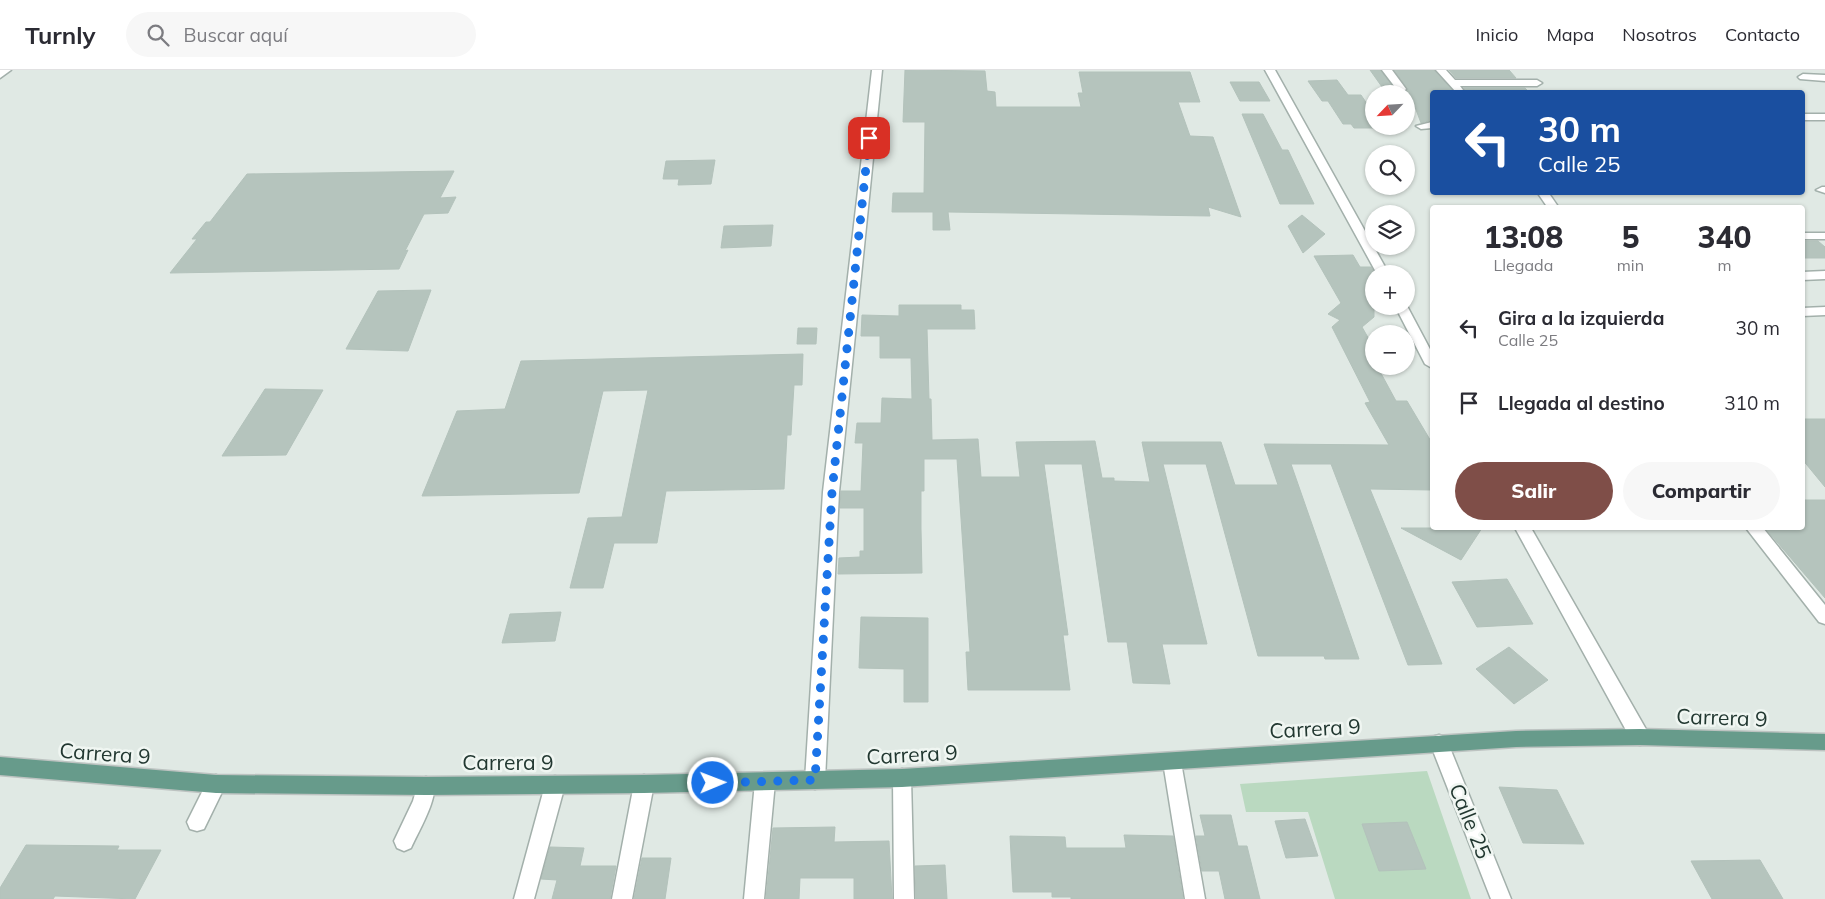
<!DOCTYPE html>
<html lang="es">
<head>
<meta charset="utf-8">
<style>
	:root { --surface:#fff; --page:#f7f7f7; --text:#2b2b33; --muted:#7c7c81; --line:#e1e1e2; --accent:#7f4e48 }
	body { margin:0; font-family:Mulish,sans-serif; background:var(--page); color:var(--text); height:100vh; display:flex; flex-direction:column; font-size:19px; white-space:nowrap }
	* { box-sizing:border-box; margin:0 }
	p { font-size:16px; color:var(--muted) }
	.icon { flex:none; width:28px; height:28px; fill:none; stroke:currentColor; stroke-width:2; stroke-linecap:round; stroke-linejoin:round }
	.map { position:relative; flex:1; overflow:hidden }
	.sheet { position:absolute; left:1430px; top:135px; width:375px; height:325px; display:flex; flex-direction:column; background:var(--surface); border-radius:5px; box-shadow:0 1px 4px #0004 }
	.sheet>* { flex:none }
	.banner { position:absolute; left:1430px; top:20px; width:375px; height:105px; border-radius:5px; box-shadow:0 1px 4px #0004; background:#1a4fa0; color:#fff; overflow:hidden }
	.needle { width:32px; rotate:245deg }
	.controls { position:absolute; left:1365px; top:15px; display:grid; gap:10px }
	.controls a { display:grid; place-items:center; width:50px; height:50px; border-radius:50%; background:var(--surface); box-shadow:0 1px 4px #0004; font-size:25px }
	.pin { position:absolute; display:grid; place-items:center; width:42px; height:42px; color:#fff; margin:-21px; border-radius:10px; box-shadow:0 2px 8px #0006 }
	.me { position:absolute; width:55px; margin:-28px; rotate:89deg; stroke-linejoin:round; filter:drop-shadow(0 0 4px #0008) }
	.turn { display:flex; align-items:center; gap:18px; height:105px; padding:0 25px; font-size:22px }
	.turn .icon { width:65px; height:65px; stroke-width:2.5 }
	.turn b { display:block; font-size:35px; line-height:42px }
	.eta { display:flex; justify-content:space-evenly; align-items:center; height:85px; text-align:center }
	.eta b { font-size:30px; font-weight:800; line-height:35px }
	.primary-button { display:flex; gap:10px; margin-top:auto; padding:10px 25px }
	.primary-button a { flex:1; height:58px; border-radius:30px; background:var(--accent); color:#fff; font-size:20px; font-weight:800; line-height:58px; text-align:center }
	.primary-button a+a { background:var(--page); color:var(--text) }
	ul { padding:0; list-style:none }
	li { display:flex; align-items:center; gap:15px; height:75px; padding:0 25px }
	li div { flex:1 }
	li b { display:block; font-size:19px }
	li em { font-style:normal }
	header { display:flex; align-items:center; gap:30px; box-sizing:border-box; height:70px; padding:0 25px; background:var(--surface); border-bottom:1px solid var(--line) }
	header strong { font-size:24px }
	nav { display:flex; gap:28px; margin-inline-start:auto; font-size:18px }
	.search { width:350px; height:45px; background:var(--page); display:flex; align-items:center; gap:12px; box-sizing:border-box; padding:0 18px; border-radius:28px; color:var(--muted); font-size:19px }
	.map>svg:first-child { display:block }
	.green { fill:#bad9c0 }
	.building { fill:#b5c4bd; stroke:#b3c2bb }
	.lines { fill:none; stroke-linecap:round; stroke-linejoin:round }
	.minor-casing { stroke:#a3b0ab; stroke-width:3 }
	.major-casing { stroke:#bdc3c1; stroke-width:3 }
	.minor { fill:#fff; fill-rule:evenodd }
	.major { fill:#679b8b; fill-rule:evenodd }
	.route { stroke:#1a73e8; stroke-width:9; stroke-dasharray:0 16.2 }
	.labels { text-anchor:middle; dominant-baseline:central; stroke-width:5; stroke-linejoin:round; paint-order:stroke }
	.near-street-label { font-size:21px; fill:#223831; stroke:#f0f6f2 }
</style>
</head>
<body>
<header>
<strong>Turnly</strong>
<div class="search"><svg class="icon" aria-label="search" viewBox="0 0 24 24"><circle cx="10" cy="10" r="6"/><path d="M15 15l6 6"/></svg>Buscar aquí</div>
<nav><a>Inicio</a><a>Mapa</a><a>Nosotros</a><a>Contacto</a></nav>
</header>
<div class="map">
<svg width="1825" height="829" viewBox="0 0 1825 829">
	<rect width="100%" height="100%" fill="#e0e9e4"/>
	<!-- green -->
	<path class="green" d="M1427,701L1471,829H1335L1308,742H1246L1240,714Z"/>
	<!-- building -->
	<path class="building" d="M905,0L985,1L987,21L995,22L996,37H1081L1078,23H1083L1079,2H1190L1200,32H1178L1190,66L1213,67L1241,147L1208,137L1210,146L948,142L950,160H933V142H892L893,123H924L925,52H903Z
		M1370,0H1380L1398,23H1404L1408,19L1394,0H1434L1454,22H1432V50L1421,53L1415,37H1406V24H1387Z
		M1449,0H1509L1516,8H1456Z
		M1337,10L1348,25H1361L1374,44V58H1354L1351,54H1343L1328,31H1322L1308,11Z
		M1230,12H1259L1270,31H1240Z
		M1464,18H1525L1529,22H1461L1465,21Z
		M1242,44H1263L1282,80H1288L1314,134H1280Z
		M715,90L711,114L678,115L679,109H663L666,91Z
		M454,101L440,128L456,127L448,143L424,144L405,181L408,180L399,199L170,203L197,169H192L206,152H210L247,104Z
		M1302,145L1325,164L1303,183L1288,156Z
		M773,155L771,176L721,178L724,156Z
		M1802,171H1818L1825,177V188H1802Z
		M1353,185L1360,197H1371L1374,202V247L1362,257L1374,278V296H1377L1396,331H1407L1432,373V420L1370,419L1442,594L1408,595L1331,394H1291L1359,589H1325L1324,586H1258L1206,394H1163L1207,574H1162L1170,614L1133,613L1127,572H1108L1082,394H1044L1068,565H1063L1070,620H968L966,582H970L957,389H924V421H921V459L922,503L838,504L839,488L860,487V481H864V438H840L841,421H861L863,373H855L857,353H881L882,328L912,329L911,288H880V266H861L862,245L899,246V235H961V240H974L975,259H927L929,329H931L932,370L978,369L981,407H1020L1016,372L1095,371L1102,408H1114V411L1150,412L1142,372H1221L1235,415H1278L1264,374L1389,375L1365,333L1370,332L1332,257L1340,250L1328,244L1341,233L1314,186Z
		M431,220L408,281L346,279L378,221Z
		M798,258H817L816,274H797Z
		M803,284L802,315H794L791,365H787L784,419L666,421L657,473H614L603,518H570L588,448L622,447L648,320L603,321L579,423L422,426L457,341L505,339L521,291Z
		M265,319L323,320L286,385L222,386Z
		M1802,349H1825V417L1802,389Z
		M1802,430H1825V528L1765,458H1802Z
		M1401,458H1482L1461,490Z
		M1507,509L1533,554L1477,557L1452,512Z
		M561,542L555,571L502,573L510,544Z
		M861,547L928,548V632H904V599L859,598Z
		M1509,577L1548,610L1514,634L1476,599Z
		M1499,717L1557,720L1584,774L1523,773Z
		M1200,745H1231L1238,776H1247L1260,829H1225L1219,801H1202L1196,766H1205Z
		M1305,749L1318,786L1286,788L1275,751Z
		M1407,752L1426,799L1379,801L1362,754Z
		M835,757L834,772L889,771L892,829H854V808H800L799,829H766L773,758Z
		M1124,765L1173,766L1183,829H1071V827H1052V822H1013L1010,766L1065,767L1066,778H1126Z
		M26,775L119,776L117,780H161L135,829L55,826L53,829H0V818Z
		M550,777L584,778L580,796H616L610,829H552L557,810L541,809Z
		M642,788H671L665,829H634Z
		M1760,790L1783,829H1712L1691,791Z
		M945,795L947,829H916L915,796Z"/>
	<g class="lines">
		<!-- minor casing -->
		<g class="minor-casing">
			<path id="minor" d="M0,0H11L0,8Z
				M872,0H882L839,422L825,710L822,716L815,719L808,716L805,710L823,422Z
				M1265,0H1275L1389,204H1377Z
				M1382,0H1392L1406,19L1404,21H1398Z
				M1436,0H1446L1455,10H1537L1542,13L1537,16H1460L1463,20L1456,22Z
				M1803,4L1825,5V11L1800,9L1798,7Z
				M1802,44H1825V50H1802Z
				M1432,52V58L1421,59L1416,56Z
				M1822,117H1825V123L1816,120Z
				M1537,122H1548L1559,138H1548Z
				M1802,163H1825V169H1802Z
				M1825,201V209L1802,210V202Z
				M1406,234L1432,283V298L1425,294L1395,236H1406Z
				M1825,237V245L1802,246V238Z
				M1515,458H1531L1647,661L1649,667L1647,673L1640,675L1633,673Z
				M1746,458H1763L1825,535V554L1819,552Z
				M1439,665L1446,667L1448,673L1511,829H1491L1430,673L1432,667Z
				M1172,683L1179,686L1181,692L1205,829H1185L1163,692L1165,686Z
				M902,699L909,702L911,708L914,829H894L893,708L895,702Z
				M765,703L772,706L775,712L764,829H744L755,712L758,706Z
				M216,705L223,708L226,714L223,720L204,759L197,761L190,759L187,752L209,708Z
				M644,705L651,708L654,714L632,829H612L634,714L637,708Z
				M555,706L562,709L565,715L534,829H514L545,715L548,709Z
				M426,707L433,710C440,726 418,762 411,778L404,781L397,778L394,771L413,731L419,710Z"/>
		</g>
		<!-- major casing -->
		<g class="major-casing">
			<path id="major" d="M1640,659L1825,664V680L1640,675L1516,677L902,717L644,723L426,725L216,723L0,705V687L216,705L426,707L644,705L902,699L1516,661Z"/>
		</g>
		<!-- minor -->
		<use href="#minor" class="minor"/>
		<!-- major -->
		<use href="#major" class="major"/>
	</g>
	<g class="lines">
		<!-- route -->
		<path class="route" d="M713,713L815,710L832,422L869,68"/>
	</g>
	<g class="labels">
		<!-- near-street labels -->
		<g class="near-street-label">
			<text transform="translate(1722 647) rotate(2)">Carrera 9</text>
			<text transform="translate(1315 658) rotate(-3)">Carrera 9</text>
			<text transform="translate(105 683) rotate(4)">Carrera 9</text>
			<text transform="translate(912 684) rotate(-3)">Carrera 9</text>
			<text x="508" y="692">Carrera 9</text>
			<text transform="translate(1471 751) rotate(68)">Calle 25</text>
		</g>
	</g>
</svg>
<div class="controls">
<a><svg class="needle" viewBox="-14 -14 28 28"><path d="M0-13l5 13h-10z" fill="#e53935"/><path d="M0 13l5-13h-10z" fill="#7c7c81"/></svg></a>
<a><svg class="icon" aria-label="search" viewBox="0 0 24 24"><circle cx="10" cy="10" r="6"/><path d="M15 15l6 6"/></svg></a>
<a><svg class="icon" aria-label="layers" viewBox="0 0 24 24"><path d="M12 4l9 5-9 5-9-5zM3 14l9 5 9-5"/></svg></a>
<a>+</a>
<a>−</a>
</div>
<div class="pin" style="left:869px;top:68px;background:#d93025"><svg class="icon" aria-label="arrive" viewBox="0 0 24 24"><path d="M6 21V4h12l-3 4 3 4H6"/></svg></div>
<svg class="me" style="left:713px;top:713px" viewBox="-20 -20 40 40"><circle r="17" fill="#1a73e8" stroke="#fff" stroke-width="3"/><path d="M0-11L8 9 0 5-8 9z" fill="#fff"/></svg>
<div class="banner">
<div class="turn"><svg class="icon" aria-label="left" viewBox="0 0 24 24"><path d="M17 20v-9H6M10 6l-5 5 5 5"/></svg><div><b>30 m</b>Calle 25</div></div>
</div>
<section class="sheet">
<div class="eta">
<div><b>13:08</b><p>Llegada</p></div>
<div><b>5</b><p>min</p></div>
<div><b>340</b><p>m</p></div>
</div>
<ul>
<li><svg class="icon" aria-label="left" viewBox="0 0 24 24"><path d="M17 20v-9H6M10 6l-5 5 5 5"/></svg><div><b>Gira a la izquierda</b><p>Calle 25</p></div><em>30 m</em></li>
<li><svg class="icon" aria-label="arrive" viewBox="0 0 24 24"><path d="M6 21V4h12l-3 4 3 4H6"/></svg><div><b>Llegada al destino</b></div><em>310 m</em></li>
</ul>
<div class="primary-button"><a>Salir</a><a>Compartir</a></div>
</section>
</div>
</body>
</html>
